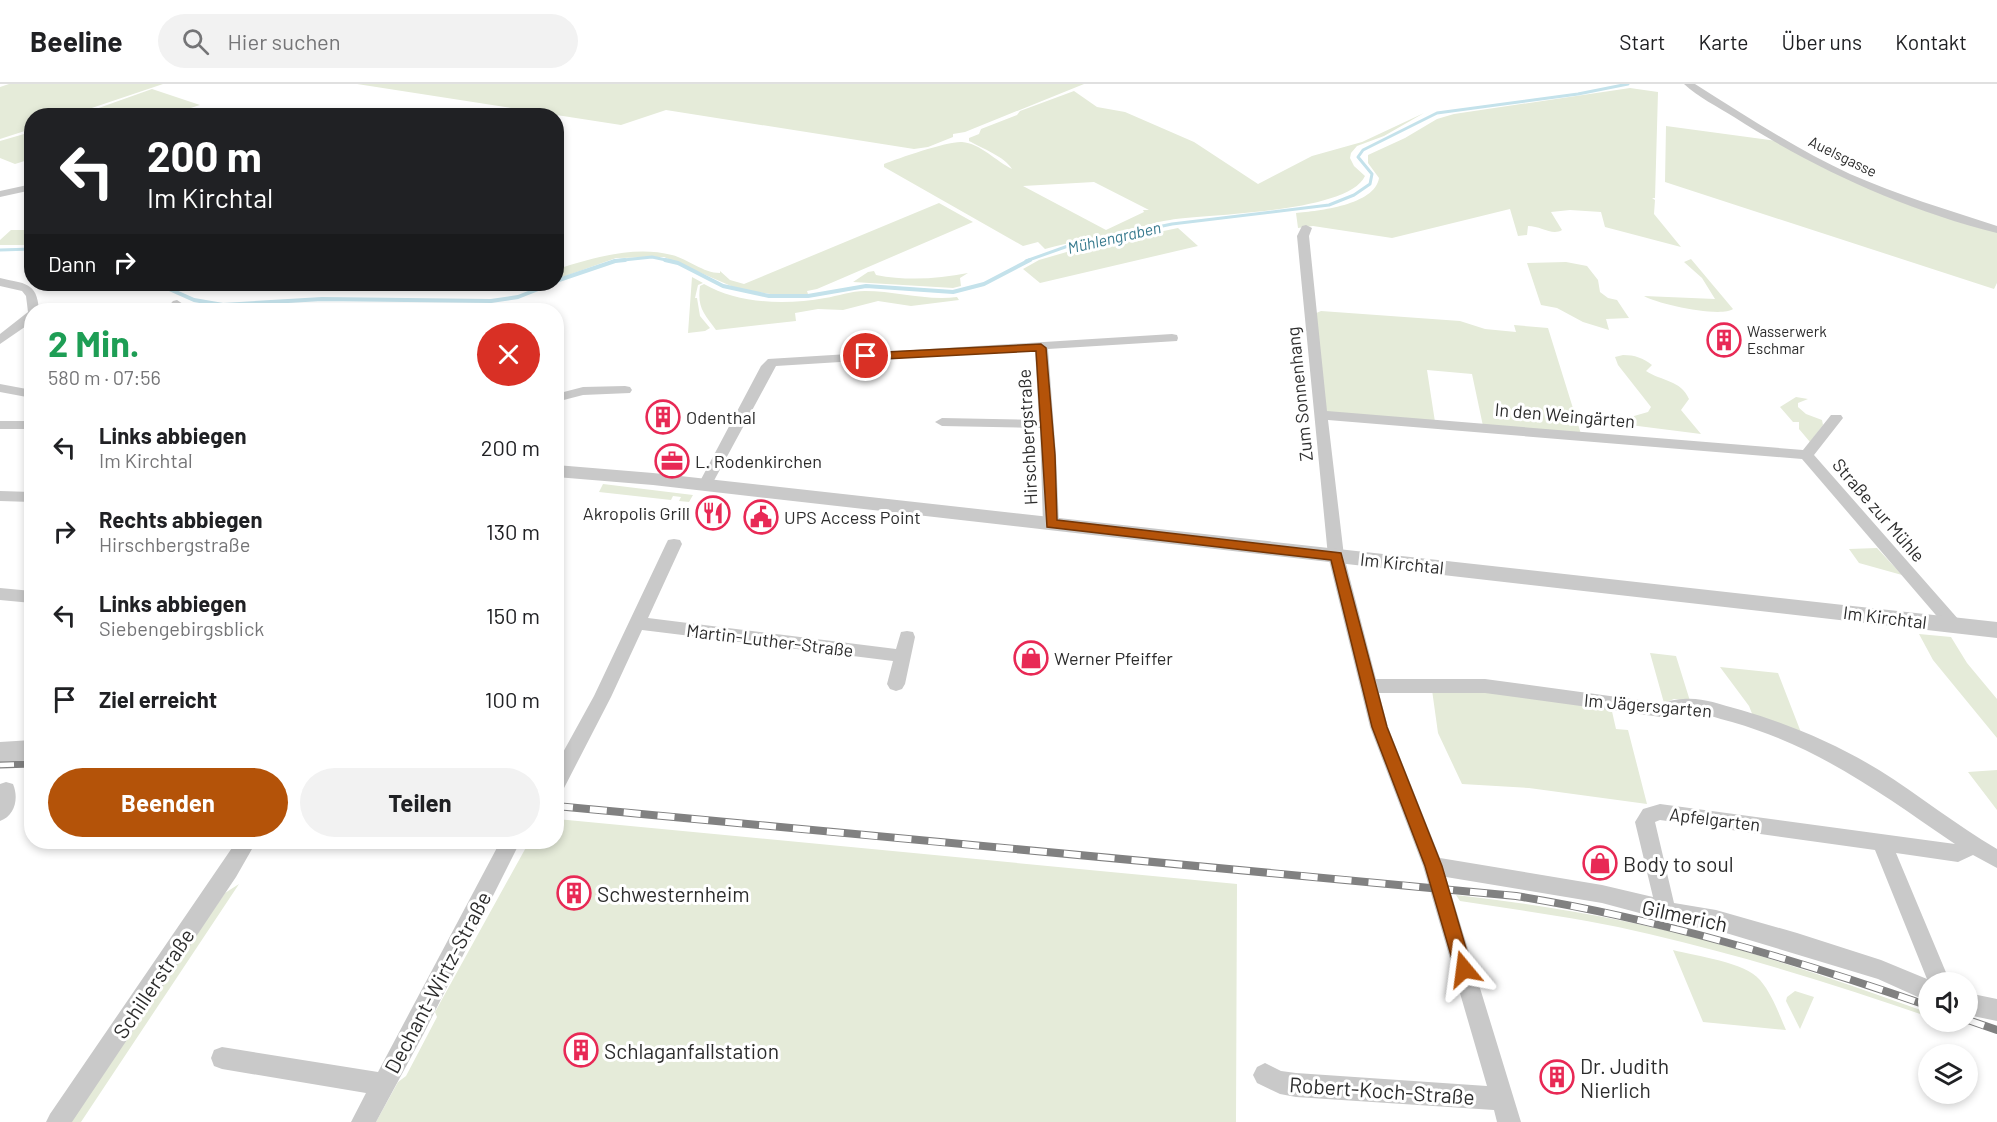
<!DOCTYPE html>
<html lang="de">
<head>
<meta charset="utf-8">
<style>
	:root { --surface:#fff; --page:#f2f2f2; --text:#202124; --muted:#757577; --line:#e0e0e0; --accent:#b45309 }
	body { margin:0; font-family:Barlow,sans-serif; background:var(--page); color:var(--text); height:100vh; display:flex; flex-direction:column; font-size:22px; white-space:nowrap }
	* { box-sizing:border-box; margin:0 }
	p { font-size:20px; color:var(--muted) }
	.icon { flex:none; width:33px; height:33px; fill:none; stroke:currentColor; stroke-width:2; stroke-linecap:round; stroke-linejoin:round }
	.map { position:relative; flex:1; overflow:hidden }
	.side { position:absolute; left:24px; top:219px; width:540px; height:546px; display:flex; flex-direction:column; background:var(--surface); border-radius:24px; box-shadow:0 3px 9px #0003 }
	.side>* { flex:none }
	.guide { position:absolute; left:24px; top:24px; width:540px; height:183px; border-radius:24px; box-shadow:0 3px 9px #0003; background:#202124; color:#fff; overflow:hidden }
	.tools { position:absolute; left:1918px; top:888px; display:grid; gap:12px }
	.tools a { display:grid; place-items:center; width:60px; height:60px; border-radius:50%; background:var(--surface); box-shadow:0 3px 9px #0003; font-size:30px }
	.pin { position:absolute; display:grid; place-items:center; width:51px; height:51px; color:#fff; margin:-26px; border:3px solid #fff; border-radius:50%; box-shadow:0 2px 6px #0007 }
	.me { position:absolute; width:66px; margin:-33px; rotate:344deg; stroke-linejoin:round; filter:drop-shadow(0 0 4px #0008) }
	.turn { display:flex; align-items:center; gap:21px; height:126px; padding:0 24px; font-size:27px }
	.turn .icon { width:78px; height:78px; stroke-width:2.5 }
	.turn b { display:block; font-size:42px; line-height:51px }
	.then { display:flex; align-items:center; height:57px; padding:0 24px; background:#0003; gap:12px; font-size:22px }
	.round { display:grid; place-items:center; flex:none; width:63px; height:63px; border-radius:32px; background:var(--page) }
	.headline { display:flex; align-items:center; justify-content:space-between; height:102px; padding:0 24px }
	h1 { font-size:36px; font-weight:700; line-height:45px; color:#1e9e55 }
	.button { display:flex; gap:12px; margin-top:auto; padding:12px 24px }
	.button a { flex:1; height:69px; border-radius:36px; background:var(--accent); color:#fff; font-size:24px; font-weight:700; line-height:69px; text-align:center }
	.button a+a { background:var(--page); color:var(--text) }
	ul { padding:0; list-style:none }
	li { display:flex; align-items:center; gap:18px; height:84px; padding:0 24px }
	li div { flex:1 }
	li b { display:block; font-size:22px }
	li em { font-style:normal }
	header { display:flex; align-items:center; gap:36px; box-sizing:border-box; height:84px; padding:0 30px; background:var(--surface); border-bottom:2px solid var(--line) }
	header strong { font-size:28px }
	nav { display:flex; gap:33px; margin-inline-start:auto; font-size:21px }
	.search { width:420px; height:54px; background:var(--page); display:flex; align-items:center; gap:15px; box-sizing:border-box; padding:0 21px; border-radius:33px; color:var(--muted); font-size:22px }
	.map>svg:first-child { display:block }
	.green { fill:#e5ebd9; fill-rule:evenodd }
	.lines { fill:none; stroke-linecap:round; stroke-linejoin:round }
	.stream-far1 { stroke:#c4e2eb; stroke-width:3 }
	.stream { stroke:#c4e2eb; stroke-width:4 }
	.minor { fill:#c9c9c9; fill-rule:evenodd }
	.tertiary { fill:#c9c9c9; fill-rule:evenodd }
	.rail-far1-casing { stroke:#818181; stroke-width:7 }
	.rail-casing { stroke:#818181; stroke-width:8 }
	.rail-far1 { stroke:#fff; stroke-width:4.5; stroke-dasharray:14; stroke-linecap:butt }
	.rail { stroke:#fff; stroke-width:6; stroke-dasharray:17; stroke-linecap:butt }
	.route { fill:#b45309; stroke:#753606; stroke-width:1.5 }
	.labels { text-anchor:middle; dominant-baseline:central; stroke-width:6; stroke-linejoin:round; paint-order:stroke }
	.far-street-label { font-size:15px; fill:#2c2c2c; stroke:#fff }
	.far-poi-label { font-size:15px; fill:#2c2c2c; stroke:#fff; text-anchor:start }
	.far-water-label { font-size:16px; font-style:italic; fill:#397b8f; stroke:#fff }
	.street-label { font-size:18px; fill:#2c2c2c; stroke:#fff }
	.poi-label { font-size:18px; fill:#2c2c2c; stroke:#fff; text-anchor:start }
	.near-poi-label { font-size:21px; fill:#2c2c2c; stroke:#fff; text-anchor:start }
	.near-street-label { font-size:21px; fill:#2c2c2c; stroke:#fff }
</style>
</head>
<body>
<header>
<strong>Beeline</strong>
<div class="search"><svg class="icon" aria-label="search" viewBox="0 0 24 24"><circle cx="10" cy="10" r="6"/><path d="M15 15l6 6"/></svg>Hier suchen</div>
<nav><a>Start</a><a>Karte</a><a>Über uns</a><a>Kontakt</a></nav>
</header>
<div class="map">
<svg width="1997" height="1038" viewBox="0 0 1997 1038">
	<rect width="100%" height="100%" fill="#fff"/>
	<!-- green -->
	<path class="green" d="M9,0H163L71,31L32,32L31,45L0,55V3Z
		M357,0H1084L965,48L953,50V53L928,63L914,65L666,26L621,41Z
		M1630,4L1658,8L1655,114H1652L1655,116L1654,130L1681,163L1605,143L1601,128L1570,126L1551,128L1562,146C1552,152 1541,142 1528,142L1527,151L1518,152L1510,125L1392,154L1313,142L1298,144L1296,129C1318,127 1375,121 1379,94L1368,79V71L1405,54L1437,35L1454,30Z
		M152,5L200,21L169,31H79Z
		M1074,7L1097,23L1125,28L1194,58L1258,100L1312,72L1362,58L1424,29L1384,52L1357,62L1351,69L1350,74L1354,82L1365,92C1348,129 1209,130 1170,136C1153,138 1137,145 1121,148C1096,154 1070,158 1045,165L1038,158L1023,162L884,83V80C899,74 948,57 962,58C980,59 997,78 1012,85C1005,73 982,64 969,57V54L979,50L981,45L1017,31L1020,27ZM1094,98L1149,126H1143L1144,128L1106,146L1023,102Z
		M1666,42L1777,57L1816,79L1997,148V199L1994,205L1665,98Z
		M31,48V75L15,80L0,74V57Z
		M939,119L973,138L817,205L807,207L808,210L777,211L738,205L664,173L616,174L557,195V185C593,174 634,161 672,171C688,175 703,189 720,189V187L730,196L744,200Z
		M1178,144L1198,162L1040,199L1023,185L1039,176L1077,165Z
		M11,146H31V161H0V156Z
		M1691,175L1733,225C1721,234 1657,220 1644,212L1715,215L1702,194L1684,178Z
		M1566,178L1587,182L1598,196L1600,208L1608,214L1617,216L1629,234L1606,235L1609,246L1583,238L1557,224L1541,221L1527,179Z
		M874,187L876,191C907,197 938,195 968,189L960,194L961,202L953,204L853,198L868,188Z
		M692,193L703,199L698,201L695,214H697L700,232L710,244L705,247L688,249Z
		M704,200C738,220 786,221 825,214C838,212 851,207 865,207C896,207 926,217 957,213L959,216L911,222L878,217L843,226L818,225L795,229L796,237L716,246C704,229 697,224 700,202Z
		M1321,227L1460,237L1485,245L1516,248L1514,241L1548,244L1581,350L1483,342L1472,290L1427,286L1435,338L1331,330L1323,325L1314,230Z
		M1623,271C1635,271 1643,274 1652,281L1646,287C1661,297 1681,296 1689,315L1681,326L1701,350L1630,341L1634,332L1648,328L1651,323L1618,281L1615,273Z
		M1796,313L1808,315L1798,319V323L1806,330L1822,336L1823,341L1810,358L1799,345V338H1793L1780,323Z
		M603,400L693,411L689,418L679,417L681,413L673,412L671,416L599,408Z
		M1877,464L1902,491L1859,479L1849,465Z
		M1919,550L1951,553L1967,579L1997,615V654L1933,576Z
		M1650,569L1676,572L1690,617L1674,615L1664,619Z
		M1720,583L1778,589L1802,651L1753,632L1749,622Z
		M1432,606L1486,608L1611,623L1616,645L1628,646L1647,720L1529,704L1462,700L1438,649Z
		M1997,686V726L1968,688Z
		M557,735L1237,800L1236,1038H376L398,998L406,992L437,933L435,928L529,758H556Z
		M239,800L81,1038H68L225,809Z
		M1456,811C1544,821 1631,836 1716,859C1788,879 1859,904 1929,929V933C1837,901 1744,872 1649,850C1587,835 1523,827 1460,817Z
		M1673,866C1696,872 1745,878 1760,896C1772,910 1779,930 1786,946L1703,938Z
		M1795,907L1814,913L1800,945L1786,917L1787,913Z"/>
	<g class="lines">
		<!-- stream-far1 -->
		<path class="stream-far1" d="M0,166L32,165
			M614,177L652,173L671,177
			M1026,177L1068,162L1172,140L1329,121L1354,111L1370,100L1372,90L1358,73L1363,66L1437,29L1578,10L1628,0"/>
		<!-- stream -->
		<path class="stream" d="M665,176L678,179L723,202L769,212H808L866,202L953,208L984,200L1030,176
			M556,197L615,177L625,176
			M158,200L194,216L223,221L322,215L491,217L518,213L551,200"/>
		<!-- minor -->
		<path class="minor" d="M1684,0H1695C1746,32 1796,65 1850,90C1898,111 1948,126 1997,142V149C1903,125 1815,85 1734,33C1718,23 1698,13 1684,0Z
			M32,100V106L0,113V107Z
			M1306,141L1312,144L1309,152L1327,327L1803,366L1831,331H1841L1843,334L1814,371L1959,536L1961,540L1959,544L1953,546L1947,544L1802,375L1328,336L1344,472L1376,595H1485L1661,619C1696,610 1707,617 1741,626C1789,640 1836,660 1879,686C1919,711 1956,741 1997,765V784L1973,771L1958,778L1896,769L1950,898H1929V918L1878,895L1716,846L1692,843L1602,819L1446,793L1521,1038H1497L1494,1026L1296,1013L1280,1010L1257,999L1253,991L1257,983L1265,979L1281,987L1296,989L1487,1002L1423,782L1370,643L1328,472L1297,152L1302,142ZM1379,609H1485L1661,633C1668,632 1675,628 1683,628C1700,627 1716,634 1732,638C1821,664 1880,709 1955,760L1660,720L1643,725L1635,738L1653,813L1602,801L1440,774L1388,643ZM1660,736L1875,766L1927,895L1881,876L1797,849L1716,826L1674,819L1655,738Z
			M0,194C24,200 37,197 39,226H32V238L0,260V250L28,228L26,212L22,207L0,202Z
			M177,216L183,220L178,226H165L173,217Z
			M475,219L479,220L481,226H469L471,220Z
			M1172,250L1177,251L1178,254L1177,257L1048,265L1056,371L1059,440L1056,444L1051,445L1043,440L1040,344L942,342L935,338L942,334L1039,336L1035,266L776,282L710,404L705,406L698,401L761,282L768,275Z
			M0,300L32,306V314L0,308Z
			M625,302L630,303L632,306L630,309L583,311L556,318V310L583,303Z
			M0,337H32V345H0Z
			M0,407L32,408V418L0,417Z
			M674,455L680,456L682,460L648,534L896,565L901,548L907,547L913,548L915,553L905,600L902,605L896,607L890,605L887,600L893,577L642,546L611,613L563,706L556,708V681L594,612L666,460L668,456Z
			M0,504L32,507V519L0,516Z
			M6,698L13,700C19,714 15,732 0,737V700Z
			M236,758H256L236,793L72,1038H46L50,1030Z
			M500,758H520L423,951L376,1038H351L366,1009L222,985L214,982L211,974L214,966L222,963L378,988Z
			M1968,909L1997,915V937L1968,931Z"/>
		<!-- tertiary -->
		<path class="tertiary" d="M556,381L653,389L1997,538V554L653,401L556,393Z
			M32,656V676L0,678V658Z"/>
		<!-- rail-far1 casing -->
		<g class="rail-far1-casing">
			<path id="rail-far1" d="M0,681L32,680"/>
		</g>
		<!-- rail casing -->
		<g class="rail-casing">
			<path id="rail" d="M556,722L1516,812C1658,835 1794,875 1929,922
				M1968,936L1997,946"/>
		</g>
		<!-- rail-far1 -->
		<use href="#rail-far1" class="rail-far1"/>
		<!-- rail -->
		<use href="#rail" class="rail"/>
	</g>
	<!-- route -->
	<path class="route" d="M1041,260L1046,264L1055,371L1057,436L1341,469L1387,643L1442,782L1472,885L1470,891L1464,893L1457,891L1455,885L1425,782L1372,643L1331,476L1047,443L1036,267L866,276L860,272L866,269Z"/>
	<!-- icons -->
	<defs>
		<g id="building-ring" transform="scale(1.725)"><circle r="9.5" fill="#fff" stroke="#e82955" stroke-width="1.5"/><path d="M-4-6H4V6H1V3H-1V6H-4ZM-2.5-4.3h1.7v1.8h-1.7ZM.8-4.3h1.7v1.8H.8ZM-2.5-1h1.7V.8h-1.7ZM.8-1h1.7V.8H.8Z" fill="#e82955"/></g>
		<g id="office-ring" transform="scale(1.725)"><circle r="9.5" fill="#fff" stroke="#e82955" stroke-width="1.5"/><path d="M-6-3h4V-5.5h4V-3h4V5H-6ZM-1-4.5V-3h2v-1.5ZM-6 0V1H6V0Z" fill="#e82955"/></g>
		<g id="restaurant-ring" transform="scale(1.725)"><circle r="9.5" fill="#fff" stroke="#e82955" stroke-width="1.5"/><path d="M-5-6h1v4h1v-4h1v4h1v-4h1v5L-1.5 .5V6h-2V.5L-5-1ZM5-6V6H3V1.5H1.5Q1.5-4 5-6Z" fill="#e82955"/></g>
		<g id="civic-ring" transform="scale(1.725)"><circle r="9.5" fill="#fff" stroke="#e82955" stroke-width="1.5"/><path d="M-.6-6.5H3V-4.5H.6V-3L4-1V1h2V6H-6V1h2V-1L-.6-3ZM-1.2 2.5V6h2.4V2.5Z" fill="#e82955"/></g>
		<g id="shop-ring" transform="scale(1.725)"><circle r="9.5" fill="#fff" stroke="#e82955" stroke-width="1.5"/><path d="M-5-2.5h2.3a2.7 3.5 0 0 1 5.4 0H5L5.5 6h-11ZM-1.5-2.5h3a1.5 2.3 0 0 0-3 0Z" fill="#e82955"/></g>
	</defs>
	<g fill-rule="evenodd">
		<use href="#building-ring" x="1724" y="256"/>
		<use href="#building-ring" x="663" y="333"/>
		<use href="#office-ring" x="672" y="377"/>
		<use href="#restaurant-ring" x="713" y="429"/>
		<use href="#civic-ring" x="761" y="433"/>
		<use href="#shop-ring" x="1031" y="574"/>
		<use href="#shop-ring" x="1600" y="779"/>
		<use href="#building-ring" x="574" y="809"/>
		<use href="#building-ring" x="581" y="966"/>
		<use href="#building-ring" x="1557" y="993"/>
	</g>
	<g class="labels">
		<!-- far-street labels -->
		<g class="far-street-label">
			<text transform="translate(1843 72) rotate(26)">Auelsgasse</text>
		</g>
		<!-- far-poi labels -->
		<g class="far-poi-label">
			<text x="1747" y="247">Wasserwerk<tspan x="1747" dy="17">Eschmar</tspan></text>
		</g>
		<!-- far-water labels -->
		<g class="far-water-label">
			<text transform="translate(1114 153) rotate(-13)">Mühlengraben</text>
		</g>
		<!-- street labels -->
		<g class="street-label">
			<text transform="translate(1299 310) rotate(-96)">Zum Sonnenhang</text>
			<text transform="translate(1565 331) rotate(5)">In den Weingärten</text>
			<text transform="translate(1027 353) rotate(-93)">Hirschbergstraße</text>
			<text transform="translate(1879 426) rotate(49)">Straße zur Mühle</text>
			<text transform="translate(1402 479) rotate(6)">Im Kirchtal</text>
			<text transform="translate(1885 533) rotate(7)">Im Kirchtal</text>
			<text transform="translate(770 556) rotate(7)">Martin-Luther-Straße</text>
			<text transform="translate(1648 621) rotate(5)">Im Jägersgarten</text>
			<text transform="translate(1715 735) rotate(7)">Apfelgarten</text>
		</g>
		<!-- poi labels -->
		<g class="poi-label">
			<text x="686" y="333">Odenthal</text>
			<text x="695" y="377">L. Rodenkirchen</text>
			<text x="690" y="429" text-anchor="end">Akropolis Grill</text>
			<text x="784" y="433">UPS Access Point</text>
			<text x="1054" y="574">Werner Pfeiffer</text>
		</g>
		<!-- near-poi labels -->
		<g class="near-poi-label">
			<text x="1623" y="779">Body to soul</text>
			<text x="597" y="809">Schwesternheim</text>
			<text x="604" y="966">Schlaganfallstation</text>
			<text x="1580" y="981">Dr. Judith<tspan x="1580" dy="24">Nierlich</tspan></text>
		</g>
		<!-- near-street labels -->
		<g class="near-street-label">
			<text transform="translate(1685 831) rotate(12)">Gilmerich</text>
			<text transform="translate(437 898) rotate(-62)">Dechant-Wirtz-Straße</text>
			<text transform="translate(153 899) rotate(-56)">Schillerstraße</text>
			<text transform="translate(1382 1006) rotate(4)">Robert-Koch-Straße</text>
		</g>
	</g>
</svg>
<div class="tools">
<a><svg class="icon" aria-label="sound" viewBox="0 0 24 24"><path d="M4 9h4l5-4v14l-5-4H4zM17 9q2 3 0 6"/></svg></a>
<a><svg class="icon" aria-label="layers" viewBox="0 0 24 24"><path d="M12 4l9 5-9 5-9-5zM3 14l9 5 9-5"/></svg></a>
</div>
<div class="pin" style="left:866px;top:272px;background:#d93025"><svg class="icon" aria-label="arrive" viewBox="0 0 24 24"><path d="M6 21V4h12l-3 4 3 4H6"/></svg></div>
<svg class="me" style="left:1464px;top:885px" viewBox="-20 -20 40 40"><path d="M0-17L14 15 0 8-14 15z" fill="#b45309" stroke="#fff" stroke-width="4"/></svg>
<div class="guide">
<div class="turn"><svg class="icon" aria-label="left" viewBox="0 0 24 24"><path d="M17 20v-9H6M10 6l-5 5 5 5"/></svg><div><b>200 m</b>Im Kirchtal</div></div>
<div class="then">Dann<svg class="icon" aria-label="right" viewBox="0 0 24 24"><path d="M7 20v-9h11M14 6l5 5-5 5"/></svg></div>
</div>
<section class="side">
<div class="headline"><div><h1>2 Min.</h1><p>580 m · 07:56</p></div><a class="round" style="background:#d93025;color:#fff"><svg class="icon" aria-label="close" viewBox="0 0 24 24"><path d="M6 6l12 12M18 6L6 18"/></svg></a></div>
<ul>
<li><svg class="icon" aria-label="left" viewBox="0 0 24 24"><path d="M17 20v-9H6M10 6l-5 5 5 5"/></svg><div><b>Links abbiegen</b><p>Im Kirchtal</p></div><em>200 m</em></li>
<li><svg class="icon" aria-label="right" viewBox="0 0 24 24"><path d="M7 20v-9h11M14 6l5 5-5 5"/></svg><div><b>Rechts abbiegen</b><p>Hirschbergstraße</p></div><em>130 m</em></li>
<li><svg class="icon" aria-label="left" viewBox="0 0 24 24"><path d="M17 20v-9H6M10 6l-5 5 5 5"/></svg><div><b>Links abbiegen</b><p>Siebengebirgsblick</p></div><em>150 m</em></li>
<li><svg class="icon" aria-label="arrive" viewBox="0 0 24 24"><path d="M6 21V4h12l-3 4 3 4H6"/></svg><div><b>Ziel erreicht</b></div><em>100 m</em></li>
</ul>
<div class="button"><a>Beenden</a><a>Teilen</a></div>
</section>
</div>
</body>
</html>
